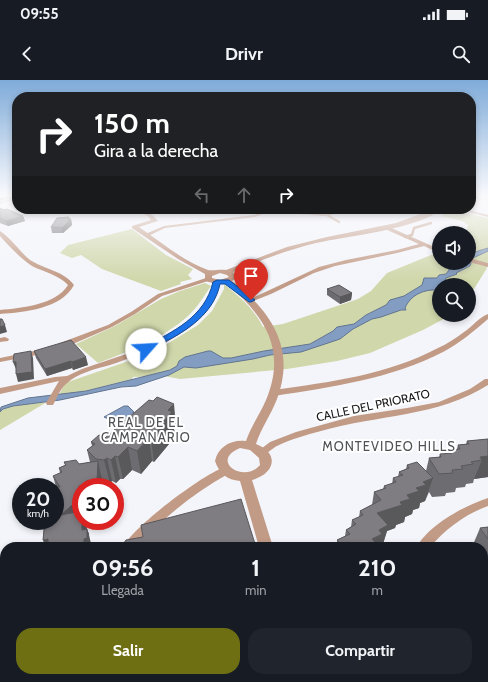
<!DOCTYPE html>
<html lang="es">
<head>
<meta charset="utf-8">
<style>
	:root { --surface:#171b24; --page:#20242c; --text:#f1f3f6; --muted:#9ea1a6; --accent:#6e6f13 }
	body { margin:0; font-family:Cabin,sans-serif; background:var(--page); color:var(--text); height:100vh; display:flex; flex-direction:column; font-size:15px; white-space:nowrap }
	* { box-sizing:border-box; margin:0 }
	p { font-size:13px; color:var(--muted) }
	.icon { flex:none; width:22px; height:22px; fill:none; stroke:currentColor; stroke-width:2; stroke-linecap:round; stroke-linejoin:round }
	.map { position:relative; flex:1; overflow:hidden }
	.side { position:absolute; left:0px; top:462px; width:488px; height:140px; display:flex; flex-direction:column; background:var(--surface); border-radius:16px 16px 0 0; box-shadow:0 2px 6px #0003 }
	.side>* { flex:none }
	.top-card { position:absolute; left:12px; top:12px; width:464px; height:122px; border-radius:16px; box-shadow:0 2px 6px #0003; background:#202124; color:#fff; overflow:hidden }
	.fabs { position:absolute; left:432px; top:146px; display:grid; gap:8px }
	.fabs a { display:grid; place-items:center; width:44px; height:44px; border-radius:50%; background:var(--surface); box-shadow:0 2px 6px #0003; font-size:20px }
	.speed { position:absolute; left:12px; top:398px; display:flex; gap:8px; font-size:20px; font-weight:700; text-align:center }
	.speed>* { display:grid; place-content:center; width:52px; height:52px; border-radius:50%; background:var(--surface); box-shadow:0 2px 6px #0003; line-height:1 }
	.speed small { font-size:10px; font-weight:400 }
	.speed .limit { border:6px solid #d22; background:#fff; color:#111 }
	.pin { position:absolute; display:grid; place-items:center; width:34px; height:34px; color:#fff; margin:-41px -17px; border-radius:50% 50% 50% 0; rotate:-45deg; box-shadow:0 0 4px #0007 }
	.pin .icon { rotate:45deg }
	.me { position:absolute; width:44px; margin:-22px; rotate:64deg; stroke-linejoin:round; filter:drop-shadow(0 0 3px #0008) }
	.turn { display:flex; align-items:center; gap:14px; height:84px; padding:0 16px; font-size:18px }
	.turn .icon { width:52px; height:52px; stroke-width:2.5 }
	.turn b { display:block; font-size:28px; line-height:34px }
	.lanes { display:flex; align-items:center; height:38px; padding:0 16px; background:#0003; justify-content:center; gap:20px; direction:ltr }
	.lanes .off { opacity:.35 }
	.eta { display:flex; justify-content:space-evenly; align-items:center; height:68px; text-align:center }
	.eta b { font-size:24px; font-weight:700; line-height:28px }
	.primary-button { display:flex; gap:8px; margin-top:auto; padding:8px 16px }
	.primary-button a { flex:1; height:46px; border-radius:16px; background:var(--accent); color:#fff; font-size:16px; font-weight:700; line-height:46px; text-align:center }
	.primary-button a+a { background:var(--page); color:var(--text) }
	.status { display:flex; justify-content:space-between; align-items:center; height:28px; padding:0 20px; background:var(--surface); direction:ltr }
	.status svg { height:11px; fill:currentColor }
	header { display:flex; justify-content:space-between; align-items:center; height:52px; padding:0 16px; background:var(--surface); font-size:18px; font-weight:700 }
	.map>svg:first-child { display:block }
	.green { fill:#d0d7aa }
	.water { fill:#839dc2; stroke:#637590 }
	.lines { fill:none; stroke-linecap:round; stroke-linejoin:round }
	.service { stroke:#c29b86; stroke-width:2.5 }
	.minor { fill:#c29b86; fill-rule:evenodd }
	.tertiary { fill:#c29b86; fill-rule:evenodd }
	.wall { fill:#6d6c70 }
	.shaded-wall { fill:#59585b }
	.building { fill:#7f7d82; stroke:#59585b }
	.route { fill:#1a73e8; stroke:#114b97 }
	.labels { text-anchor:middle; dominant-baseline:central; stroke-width:4; stroke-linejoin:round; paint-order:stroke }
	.street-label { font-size:12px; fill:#19191b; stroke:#fff }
	.neighbourhood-label { font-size:13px; letter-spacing:1px; fill:#515256; stroke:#fff }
</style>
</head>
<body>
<div class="status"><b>09:55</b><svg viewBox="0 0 49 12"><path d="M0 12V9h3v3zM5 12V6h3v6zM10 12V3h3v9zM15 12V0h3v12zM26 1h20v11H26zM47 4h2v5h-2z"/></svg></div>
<header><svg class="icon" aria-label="back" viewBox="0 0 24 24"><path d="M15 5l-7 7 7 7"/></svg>Drivr<svg class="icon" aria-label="search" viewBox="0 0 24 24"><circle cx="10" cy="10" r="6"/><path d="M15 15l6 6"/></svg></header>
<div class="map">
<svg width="488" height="602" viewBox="0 0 488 602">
	<rect width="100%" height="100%" fill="#f4f5fa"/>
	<!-- green -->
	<path class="green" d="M448,129L488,138V183L485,182L487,188L469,217V205H439V235H451L423,250L370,273L337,281L287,289L180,299L164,296L133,297L132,299L86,311L59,315L65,303L143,276L167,264L198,245L212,231L224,209V204C240,217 254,229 263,247L283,244L358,219L371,211L387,193L436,173L439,172V183H469V153H466L468,145L462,141L442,136Z
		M132,149L166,175L193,189L188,195L192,199L180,202L181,204L161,211L102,189L81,175L72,178L60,173L68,165Z
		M205,203L211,206C204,216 197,228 188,236C162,259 130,271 98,283L76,264L115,246L161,219L180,211Z
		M47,322L0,350V332C9,323 35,324 47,322Z
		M0,563L5,566V597H59L67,602H0Z
		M131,597H230L241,602H128Z"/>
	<!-- water -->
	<path class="water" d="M488,168V171L473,178L470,186L456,193L457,194L446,198L444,202L446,205H439V210C425,209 411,214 405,228L406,230H401L381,237L372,239L353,249L340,259L301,272L270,275L253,279L196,288L184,287L169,295L136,306L121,307L60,320L13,326L3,329L0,332L1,327L28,318L86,311L170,290L177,286L179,281L185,277L208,271H211L223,278H231L264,271L310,264L333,251L337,247L354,244L366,235L386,225L390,220L404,216L422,205L424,198H437L439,195L446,194L449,190V186L469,183V174Z
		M124,326H128L134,332L118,345L115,346L113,341L104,337Z"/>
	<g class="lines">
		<!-- service -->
		<path class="service" d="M290,132L327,135L339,142
			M405,157L412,155L414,148L431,143"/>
		<!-- minor -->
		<path class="minor" d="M17,117V119L0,124V122Z
			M271,129H277L255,137L165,148L148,156L143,155L164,146L254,135Z
			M347,129H355L327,136L325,135Z
			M386,129H400L430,133L432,134L430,135L388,130Z
			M456,129H464L488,135V137Z
			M385,147H389L439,169V173L424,166L397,173L335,186L314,193L271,214L251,222L248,220L319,187L346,180L397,170L419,164L385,149Z
			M0,151C10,157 20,172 30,180C44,189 64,191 74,205C61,229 25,232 0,234V230C21,228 56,225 68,205C59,195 44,192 32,186C20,178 10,167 0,156Z
			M469,178L488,183V187L469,182Z
			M209,197L212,199L211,200L162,216L135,234L112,247L66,267H63L59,265L60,263L108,245L131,232L158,214Z
			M217,200L220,202C219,206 219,210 217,214C202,252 146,273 110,285C96,289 77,293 66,304C60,309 57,318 53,325H47L46,323L59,301L0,314V308L55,297L67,296L82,289L135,271L166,256L194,237L204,226L211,214L214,202Z
			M488,234V239C474,251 460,263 443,272C391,299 331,307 274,316L270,313L274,310C330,302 387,295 438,268C447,264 456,258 464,252C472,247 479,237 488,234Z
			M5,257L9,259L8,261L0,262V258Z
			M44,269L48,271L47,273L0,282V278Z
			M485,299H488V305C438,337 376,335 321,351C306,355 291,359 277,366C271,369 266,376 259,374L257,372L270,362L296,352L354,336L407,328L439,322L470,309Z
			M225,387L228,388L230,391L228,394C194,413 163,438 136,467H123C133,447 203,394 225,387Z
			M488,418V426C465,434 446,449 430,467H417C428,445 466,425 488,418Z"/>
		<!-- tertiary -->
		<path class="tertiary" d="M471,116H488V120L473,118Z
			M133,129C144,129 151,132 158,141L139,147C161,162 183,181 208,190C213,191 220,189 226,190L287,167L327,157L396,143L434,129H442C418,149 348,156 316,163C288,170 260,180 233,192L237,198L232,201C272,232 296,269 277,319C271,335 261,348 256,364C280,373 275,394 252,400L273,467H259L240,401C227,400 219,393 215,381C218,367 231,359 246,361C251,346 260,334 266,320C287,270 265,235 226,204H217L205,201V194L178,179L132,148V146L151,140L148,136ZM220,193L227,195L229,197L220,200L212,198V196ZM240,368L250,370L259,378L260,385C244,404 209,381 240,368Z"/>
	</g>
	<!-- wall -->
	<path class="wall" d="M0,128L23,136L25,141L8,146L0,143Z
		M70,139H71L72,145L63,153H52L51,147Z
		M327,209L352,213L351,220L340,224L327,215Z
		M34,271L88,285L73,290L72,288L47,296L36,278Z
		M176,346L174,349L175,354L169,361V364L154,382L152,381L141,394L132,390L123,399H120L116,403L112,401L110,403L102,402L103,407H81V441L89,453L90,467H46L43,460L44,445L43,441H55L56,407L53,396L60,393L59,388L65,385L64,382L79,384L90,382L87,370L92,366L91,362L105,358Z
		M488,359V397L474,399L473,403L466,404L465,407L456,408L455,412L446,413L445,416L432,417L429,412L425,421L420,423L419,428L413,430L412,434L405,437L404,442L396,445L395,448L387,451L382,467L337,465V460L345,456L346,450L351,447L352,440L359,437L360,431L372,425L374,412L383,409L384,406L392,404L393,398L398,397L399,392L406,389L407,385L426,391L429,378L439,377L440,374H449L450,370L457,369L458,365L466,364L467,361Z
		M488,447V492H485L483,490V467H472L480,448Z
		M324,597H388L387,602H336Z
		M391,597H474L466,602H390V601Z"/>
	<!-- shaded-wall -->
	<path class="shaded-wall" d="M0,116H17L0,121Z
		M23,136L25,141L8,146L6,141Z
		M69,137L70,140L71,139L72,145L63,153L62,148Z
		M352,213L351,220L340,224V217Z
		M5,245L7,252L0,254V247Z
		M31,271L33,278L34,299L18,302L16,294Z
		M86,277L88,285L73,290L72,282Z
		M71,281L72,288L47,296L45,289Z
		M13,282H16V289Z
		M174,324L176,346L174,349L175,354L169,361V364L154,382L151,359L168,330Z
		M149,358L152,381L141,394L137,371Z
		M128,367L132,390L123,399L118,377Z
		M115,376L120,399L116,403L111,380Z
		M488,376V397L474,399L482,380L480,377Z
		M107,378L112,401L110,403L104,380Z
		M98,381L103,404V407H98L97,400Z
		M433,398L425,421L420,423L419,428L413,430L412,434L405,437L404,442L396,445L395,448L387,451L382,467H366L377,433L400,422L407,415L416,408L423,402Z
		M79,406L81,412V441H85L92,467H78L61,435Z
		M48,459L52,465V467H46L43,460Z
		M488,485V492H485Z
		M488,574V588L483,591V577Z
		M451,597H474L466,602H443Z"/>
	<!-- building -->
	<path class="building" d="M0,128L3,130L7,129L23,136L6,141L0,138Z
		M69,137L68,139H71L62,148L51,147L57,138Z
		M339,205L352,213L340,217L327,209Z
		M0,239H2L5,245L0,247Z
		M71,260L86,277L72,282L71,281L45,289L34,271Z
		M31,271L32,292L16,294V282H13L14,274Z
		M157,317L174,324L168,330L172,332L164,341L166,342L151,359L149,358L137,371L128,367L118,377L115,376L111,380L107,378L104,380L96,379L87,370L95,364L91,362L99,355L105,358L149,320L153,321Z
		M488,359V376L480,377L482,380L471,382L473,384L461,386L463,389L452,390L453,393L439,394L429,378L441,377L440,374L452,373L450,370L460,369L458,365L469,364L467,361Z
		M76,380L79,384L98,381L97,400L86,401V405L79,406L78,420L61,435L81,431V441H82V450L87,449V458L84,459V464L78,466V467H52V465L48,466V459L43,460L45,441H55V407H60L53,396L62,392L59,388L66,385L64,382Z
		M417,382L433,398L423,402L426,405L416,408L419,411L407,415L410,419L400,422L402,425L377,433L388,445L379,450L382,454L372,459L375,462L366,467H332L340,463L337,460L350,454L346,450L356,444L352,440L363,435L360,431L381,420L374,412L386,408L384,406L396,402L393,398L403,395L399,392L409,388L407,385Z
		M241,419L256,467H121L126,460L143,457L141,445Z
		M488,447V459L480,448Z
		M485,506L488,509V574L483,577V507Z
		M381,597H388V600Z
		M410,597H451L443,602H413Z"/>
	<!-- sky -->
	<linearGradient id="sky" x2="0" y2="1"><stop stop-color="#7fabd9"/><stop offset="0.58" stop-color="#fafafd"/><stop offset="1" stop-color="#fafafd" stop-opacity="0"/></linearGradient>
	<rect width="488" height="200" fill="url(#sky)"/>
	<!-- route -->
	<path class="route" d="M217,200H229L255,220L251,222H249L225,204H220C214,233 188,250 163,263C157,266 150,272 143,270L142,269L143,267C173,252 205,237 213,202Z"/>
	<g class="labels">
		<!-- street labels -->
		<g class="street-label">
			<text transform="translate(373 325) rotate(-12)">CALLE DEL PRIORATO</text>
		</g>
		<!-- neighbourhood labels -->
		<g class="neighbourhood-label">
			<text x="146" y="342">REAL DE EL<tspan x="146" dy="15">CAMPANARIO</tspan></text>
			<text x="389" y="366">MONTEVIDEO HILLS</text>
		</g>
	</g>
</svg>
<div class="fabs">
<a><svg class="icon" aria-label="sound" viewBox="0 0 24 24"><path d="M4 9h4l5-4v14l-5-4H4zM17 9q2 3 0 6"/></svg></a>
<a><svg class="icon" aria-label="search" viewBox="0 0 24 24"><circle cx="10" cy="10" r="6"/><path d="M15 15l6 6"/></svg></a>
</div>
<div class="speed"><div>20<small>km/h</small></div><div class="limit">30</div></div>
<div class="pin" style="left:251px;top:220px;background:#d93025"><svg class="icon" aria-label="arrive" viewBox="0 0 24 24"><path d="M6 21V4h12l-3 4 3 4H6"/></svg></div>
<svg class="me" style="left:146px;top:269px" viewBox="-20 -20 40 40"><circle r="19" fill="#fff"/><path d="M0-13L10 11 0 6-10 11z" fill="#1a73e8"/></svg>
<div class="top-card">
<div class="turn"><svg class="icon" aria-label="right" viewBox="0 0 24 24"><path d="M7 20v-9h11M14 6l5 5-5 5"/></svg><div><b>150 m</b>Gira a la derecha</div></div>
<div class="lanes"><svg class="icon off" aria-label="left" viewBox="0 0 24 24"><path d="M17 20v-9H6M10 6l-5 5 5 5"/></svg><svg class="icon off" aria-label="ahead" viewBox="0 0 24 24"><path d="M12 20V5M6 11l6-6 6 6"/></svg><svg class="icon" aria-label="right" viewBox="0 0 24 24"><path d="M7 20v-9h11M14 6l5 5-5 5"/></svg></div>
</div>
<section class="side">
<div class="eta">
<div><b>09:56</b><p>Llegada</p></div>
<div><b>1</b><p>min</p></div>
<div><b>210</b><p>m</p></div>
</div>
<div class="primary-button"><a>Salir</a><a>Compartir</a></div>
</section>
</div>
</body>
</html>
